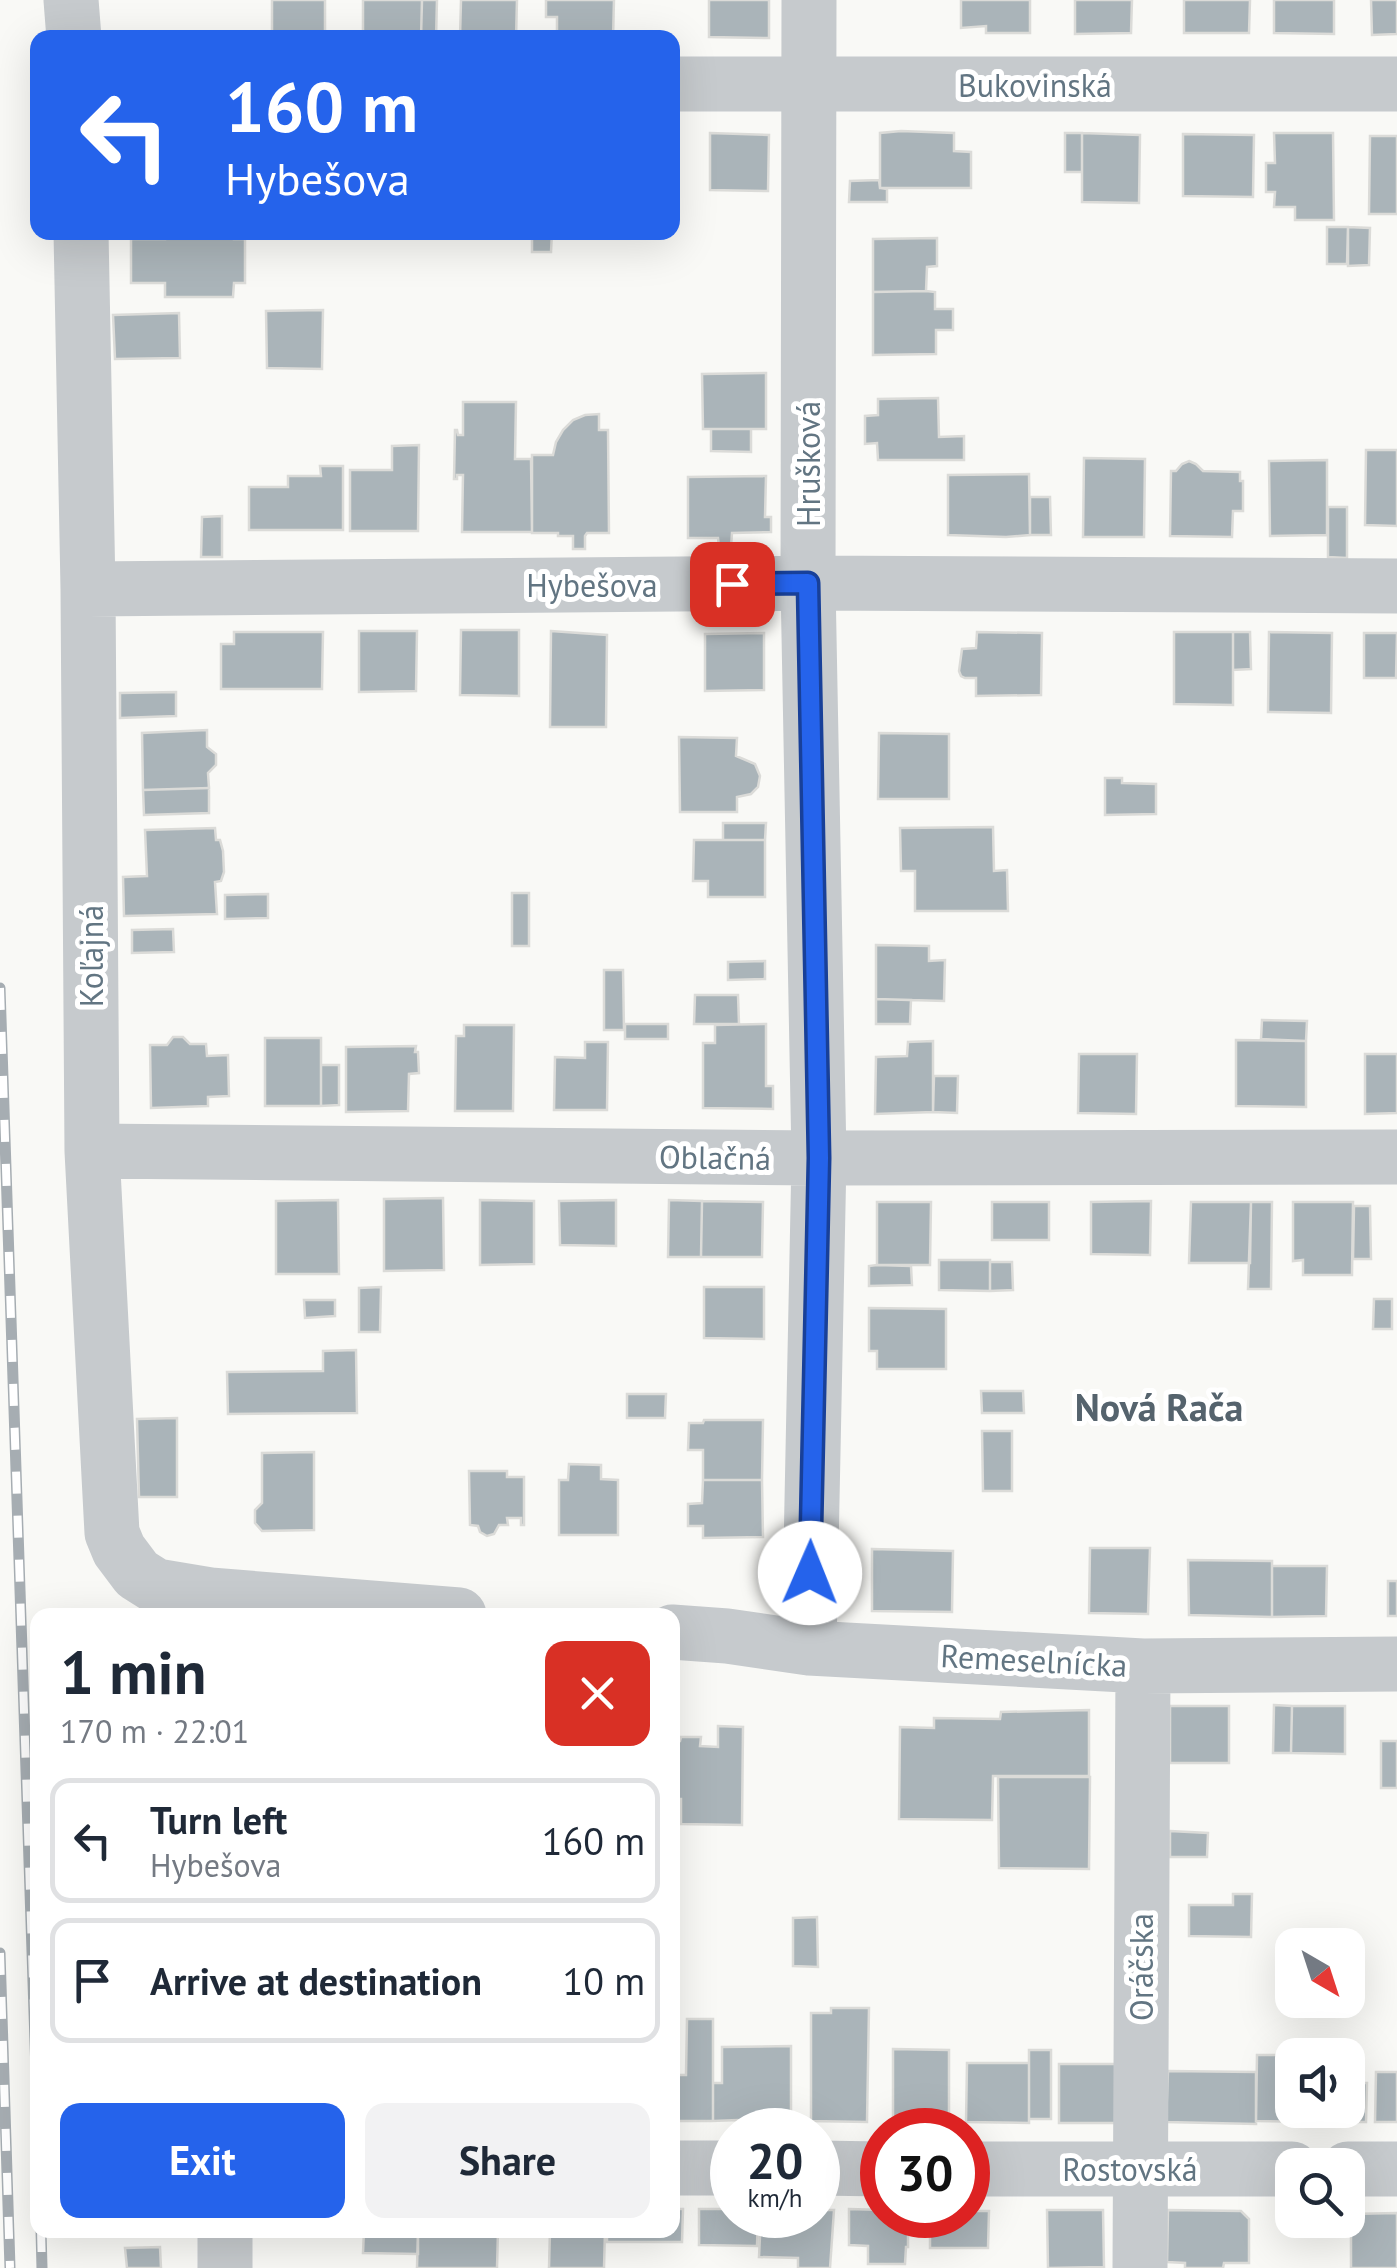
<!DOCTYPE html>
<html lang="en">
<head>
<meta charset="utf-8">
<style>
	:root { --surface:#fff; --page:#f2f2f3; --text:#1f2937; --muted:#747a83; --line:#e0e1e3; --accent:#2563eb }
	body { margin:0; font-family:"PT Sans",sans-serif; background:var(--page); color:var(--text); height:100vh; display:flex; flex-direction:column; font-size:38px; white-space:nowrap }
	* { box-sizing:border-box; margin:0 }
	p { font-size:32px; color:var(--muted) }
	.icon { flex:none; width:55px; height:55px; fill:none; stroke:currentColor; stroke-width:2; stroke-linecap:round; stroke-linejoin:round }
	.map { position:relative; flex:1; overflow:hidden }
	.details { position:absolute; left:30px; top:1608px; width:650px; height:630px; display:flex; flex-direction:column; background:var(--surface); border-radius:20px; box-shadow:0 10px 40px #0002 }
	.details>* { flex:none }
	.banner { position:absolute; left:30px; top:30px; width:650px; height:210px; border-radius:20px; box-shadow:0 10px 40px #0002; background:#2563eb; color:#fff; overflow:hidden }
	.needle { width:65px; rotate:141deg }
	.controls { position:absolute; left:1275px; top:1928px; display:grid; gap:20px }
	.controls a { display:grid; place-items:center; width:90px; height:90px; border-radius:20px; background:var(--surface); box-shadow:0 10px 40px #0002; font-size:50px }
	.speed { position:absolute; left:710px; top:2108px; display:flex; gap:20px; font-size:50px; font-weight:700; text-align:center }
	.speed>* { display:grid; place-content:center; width:130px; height:130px; border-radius:50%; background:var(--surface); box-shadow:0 10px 40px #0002; line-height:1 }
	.speed small { font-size:25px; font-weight:400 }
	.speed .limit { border:15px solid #d22; background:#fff; color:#111 }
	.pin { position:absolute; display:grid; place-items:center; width:85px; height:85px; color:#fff; margin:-42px; border-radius:20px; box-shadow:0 5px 15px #0006 }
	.me { position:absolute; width:110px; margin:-55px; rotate:1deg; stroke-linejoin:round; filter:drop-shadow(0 0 8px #0008) }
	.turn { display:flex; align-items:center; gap:35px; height:210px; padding:0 30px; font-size:45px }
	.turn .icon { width:130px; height:130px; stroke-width:2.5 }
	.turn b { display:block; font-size:70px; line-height:85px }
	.round { display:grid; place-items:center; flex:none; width:105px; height:105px; border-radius:20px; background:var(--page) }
	.head { display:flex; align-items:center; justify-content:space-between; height:170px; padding:0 30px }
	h1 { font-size:60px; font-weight:700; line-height:75px }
	.action { display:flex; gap:20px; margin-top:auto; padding:20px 30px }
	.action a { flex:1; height:115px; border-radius:20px; background:var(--accent); color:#fff; font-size:40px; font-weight:700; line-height:115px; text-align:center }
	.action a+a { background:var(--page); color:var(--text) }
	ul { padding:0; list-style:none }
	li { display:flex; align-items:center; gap:30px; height:125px; margin:0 20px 15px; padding:0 10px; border:5px solid var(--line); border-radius:20px }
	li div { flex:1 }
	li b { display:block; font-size:38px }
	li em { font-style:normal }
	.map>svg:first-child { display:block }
	.building { fill:#aab4b9; stroke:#dbdbd8; stroke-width:2.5 }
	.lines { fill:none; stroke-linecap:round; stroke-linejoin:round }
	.minor { stroke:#c6cacd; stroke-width:55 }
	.rail-casing { stroke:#a6adb2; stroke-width:11 }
	.rail { stroke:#fff; stroke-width:8; stroke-dasharray:22; stroke-linecap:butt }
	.route-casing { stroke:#184099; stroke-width:25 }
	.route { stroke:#2563eb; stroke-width:18 }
	.labels { text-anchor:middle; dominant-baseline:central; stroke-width:10; stroke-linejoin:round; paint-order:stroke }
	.street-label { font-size:32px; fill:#627582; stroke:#fff }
	.quarter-label { font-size:38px; font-weight:bold; fill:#55636d; stroke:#fff }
</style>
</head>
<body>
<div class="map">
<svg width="1397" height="2268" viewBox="0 0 1397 2268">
	<rect width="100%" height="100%" fill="#f9f9f6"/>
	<!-- building -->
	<path class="building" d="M272,0H325V38H272Z
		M363,0H422L421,38H363Z
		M422,0H437L436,38H421Z
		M461,0H517L516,38H460Z
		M546,0H614L613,38H557V17H546Z
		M709,0H769V38L709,37Z
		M961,0H1030V33H986V26L961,28Z
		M1075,0H1132L1131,33L1075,34Z
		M1184,0H1250L1249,33H1184Z
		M1274,0H1334V34L1274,33Z
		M1371,0H1397V34L1372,35Z
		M901,131L954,133V151L971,152V188H880V133Z
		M710,133L769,135L768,191L710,190Z
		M1065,133H1082V172H1065Z
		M1082,133L1140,135L1139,203L1082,202Z
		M1274,133H1333L1334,220H1295V207H1274L1275,192H1266V163H1275Z
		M1183,134L1254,135L1253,197L1183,196Z
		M1370,136H1397V214H1369Z
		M879,180L880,188L887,189V202H849L850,181Z
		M1327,227H1348L1347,264H1327Z
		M1348,227L1370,228L1369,265L1348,266Z
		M165,232H234V239H245V283H234L233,297H165V283H131V239H165Z
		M532,232H552L551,252H532Z
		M937,238V266L927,267L926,291L873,292V239Z
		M926,291L935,292V309H953V330H936V354L873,355V292Z
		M323,310L322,369L267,368L266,311Z
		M179,313L180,358L115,359L113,315Z
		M766,373V429H703L702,374Z
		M938,398L939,437L964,436V460H878L877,443L865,444V416L878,415V399Z
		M463,402H516L515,459H531L532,532H462L463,475H457V479H454L455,430H457L458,435H463Z
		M599,414V430H608L609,533H587L585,536V549H573V536H558V533H532V455H553L556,442L563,430L573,420L585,415Z
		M711,429H751V452L711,451Z
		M419,445L418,531H350V470H392V446Z
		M1366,450H1397V526L1365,525Z
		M1084,458L1145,459L1144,537H1083Z
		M1327,460V535L1270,536L1269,461Z
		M1189,461L1196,464L1203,471L1240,472V481H1243V511H1233L1232,537L1170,536L1171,471H1176L1182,464Z
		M320,466H343V530H249V487H288V476H321Z
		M1029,474L1030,535L1006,537L948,535V475Z
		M766,476L765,517H771V532L732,533L731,547H719L718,538H688V477Z
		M1030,497H1050L1051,535H1030Z
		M1328,507H1347V558L1328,557Z
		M222,516V557H201L202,517Z
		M461,630H519V696L460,695Z
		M359,631H417L416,691L359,692Z
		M551,631L607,635L606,727H550Z
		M234,632H323L322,689H221V644H234Z
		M977,632L1042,633L1041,695L976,696V678H965L961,676L959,671L962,649L976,648Z
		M1174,632H1233V705L1174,704Z
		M1233,632H1250L1251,669L1233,670Z
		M1269,632L1332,633L1331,713L1268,712Z
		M764,633V690L705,691V634Z
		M1364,633H1397L1396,678H1364Z
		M176,692V716L120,718V693Z
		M207,730V747L216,754V765L208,773L209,788L143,790L142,733Z
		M879,733L949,734V799H878Z
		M679,737L737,738L736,756L755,764L760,776L758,787L751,794L737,797V812H680Z
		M1105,778H1122V783L1156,784V814L1105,815Z
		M209,788V813L144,815L143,790Z
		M723,823H766L765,840H723Z
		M993,827L994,871L1007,870L1008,911H915V871H901L900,828Z
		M215,828L216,840H220L223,851L224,872L221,881L215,882L217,914L124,916L123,877L147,876L145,830Z
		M694,840H765V897H708V881H693Z
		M512,893H529V946H512Z
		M268,894V918L225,919V895Z
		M173,929L174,952L132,953V930Z
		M876,945L929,946V961L945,960L944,1001L876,999Z
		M765,961V979L728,980V962Z
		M604,970H623L624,1030H604Z
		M695,995H738L739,1024H694Z
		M876,999L911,1000L910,1024H876Z
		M1262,1020L1307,1021L1306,1041L1261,1039Z
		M625,1024H668V1039H625Z
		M766,1024V1086H773V1109L703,1108V1043H715V1025Z
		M464,1025H514L513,1111H455L456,1036H464Z
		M173,1037H183L190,1044H206L207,1056L228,1055L229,1096L208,1097V1106L151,1108L150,1045H167Z
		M265,1038H321V1106H265Z
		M1236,1040L1306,1041V1107L1236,1106Z
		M933,1041V1112L875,1114L876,1057L907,1056L908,1042Z
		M585,1042H608L607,1110H554L555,1057L585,1058Z
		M416,1046L415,1052H418L419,1073L409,1074L408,1111L346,1112V1047Z
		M1079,1054H1137L1136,1114L1078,1113Z
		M1365,1054H1397V1113L1365,1114Z
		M321,1065H339V1105L321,1106Z
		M934,1076H958L957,1113L933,1112Z
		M443,1198L444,1270L384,1271V1199Z
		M338,1200L339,1274H276V1201Z
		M480,1200L534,1201V1264L480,1265Z
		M616,1200V1246L560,1245L559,1201Z
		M669,1200L702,1201L701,1257H668Z
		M702,1201L763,1202L762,1257H701Z
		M1151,1201L1150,1255L1091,1254V1202Z
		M877,1202H931L930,1265H877Z
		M992,1202H1049V1240H992Z
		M1191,1202H1251L1250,1263H1189Z
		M1251,1202H1272L1271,1289H1248Z
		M1293,1202H1353L1352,1275H1303V1260L1293,1261Z
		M1354,1206H1370L1371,1259H1353Z
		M939,1260H990V1291L939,1290Z
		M990,1262H1012L1013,1290L990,1291Z
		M877,1265L911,1266L912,1285L869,1286V1266Z
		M381,1287L380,1332H359V1288Z
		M704,1287H764V1339L704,1338Z
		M1374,1299H1392V1329H1373Z
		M304,1300H335V1316L305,1318Z
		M869,1308L946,1309V1369H877V1351H869Z
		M356,1350L357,1413L228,1414L227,1372L323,1371V1351Z
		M981,1391H1023L1024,1413H982Z
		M627,1394H666L665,1418H627Z
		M177,1418V1497H139L137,1419Z
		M704,1420H763L762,1480H703V1450H688L689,1423H703Z
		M982,1431H1012V1491H983Z
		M314,1452V1530L262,1531L255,1523V1510L262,1503V1453Z
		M569,1464L601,1465V1479L618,1480V1535H559V1480H568Z
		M469,1471H507V1477H524V1525H521V1518H507L508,1525H499L494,1534L487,1536L480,1532L478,1526L470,1525Z
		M703,1480H762L763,1537L703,1538V1526H688V1504L702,1503Z
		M1090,1548H1150L1148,1614L1089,1613Z
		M872,1549L953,1551L952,1612L872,1611Z
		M1188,1560L1272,1561V1617L1189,1615Z
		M1272,1566H1327L1326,1616L1272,1617Z
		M1388,1581H1397V1616H1388Z
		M1274,1705L1292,1706L1291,1753H1273Z
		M1170,1706H1229V1763H1170Z
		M1292,1706H1345V1754L1291,1753Z
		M1089,1710V1776H993L992,1820L899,1819L900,1727L934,1728V1718L1000,1719L1001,1712Z
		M718,1726L743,1727L742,1825L681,1824V1799H672V1741H680L681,1737H701L700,1746L718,1747Z
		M1381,1741H1397V1788H1381Z
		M998,1777H1090L1089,1869L999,1868Z
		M1170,1831L1208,1833L1207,1857H1170Z
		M1233,1894H1252L1251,1937L1189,1936V1905H1233Z
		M817,1917L818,1967L793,1966V1918Z
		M831,2008H869L867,2122L811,2121V2013H831Z
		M687,2019H713V2121H672V2075H686Z
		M791,2046V2120H766L758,2130L748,2129L738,2120L713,2121V2083H722V2047Z
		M893,2049L949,2050V2121L893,2122Z
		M1029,2050H1051V2119H1029Z
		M1257,2055H1303H1292V2110H1312V2122L1256,2121Z
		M967,2063H1029V2123L966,2122Z
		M1059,2064H1117V2123H1059Z
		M1168,2071L1256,2072V2124L1166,2122Z
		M1376,2072H1397V2122H1375Z
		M1348,2083H1367L1366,2122H1345V2110H1348Z
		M672,2209H683L682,2242H607V2230H672Z
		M699,2209H732V2215H758L757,2246L699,2245Z
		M849,2209L882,2210V2215H908V2247H906L905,2264H868V2246L849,2245Z
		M818,2210H834L830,2268H798V2258L759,2257L761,2215H818Z
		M1047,2210H1103L1104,2267L1048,2268Z
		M1168,2210L1241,2211L1249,2219V2263H1224L1223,2268H1185V2263L1167,2262Z
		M968,2211H989L988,2248H930V2215H968Z
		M1397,2213V2268H1351V2214Z
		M364,2230H418V2254L363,2253Z
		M418,2230H498L497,2268H417Z
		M550,2230H605L604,2268H549Z
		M160,2247L161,2268H127L125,2248Z"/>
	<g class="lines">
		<!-- minor -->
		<path class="minor" d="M71,0L74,38
			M672,84H1397
			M81,232L88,589L92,1151L112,1533L119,1550L137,1574L156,1586L210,1595L459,1615
			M88,589L808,583L1397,586
			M92,1151L819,1158L1397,1157
			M672,1632L727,1636L809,1648L1143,1666L1397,1664
			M809,1648L819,1158L808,583L809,0
			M672,2168H732
			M818,2168L882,2169
			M968,2169H1292
			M1348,2169H1397
			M225,2230V2268
			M1140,2268L1143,1666"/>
		<!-- rail casing -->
		<g class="rail-casing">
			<path id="rail" d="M0,988L38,2132
				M0,1953L10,2268
				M41,2230L42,2268"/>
		</g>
		<!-- rail -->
		<use href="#rail" class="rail"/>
	</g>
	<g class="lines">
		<!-- route casing -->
		<g class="route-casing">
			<path id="route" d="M732,584L808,583L819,1158L810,1573"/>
		</g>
		<!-- route -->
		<use href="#route" class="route"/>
	</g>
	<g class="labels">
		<!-- street labels -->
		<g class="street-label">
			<text x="1035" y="85">Bukovinská</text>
			<text transform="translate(808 464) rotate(-90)">Hrušková</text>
			<text x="592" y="585">Hybešova</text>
			<text transform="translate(91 956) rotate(-90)">Koľajná</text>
			<text transform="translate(715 1157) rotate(1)">Oblačná</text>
			<text transform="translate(1034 1660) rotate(3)">Remeselnícka</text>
			<text transform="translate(1141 1967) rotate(-90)">Oráčska</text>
			<text x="1130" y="2169">Rostovská</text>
		</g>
		<!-- quarter labels -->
		<g class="quarter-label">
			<text x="1159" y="1406">Nová Rača</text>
		</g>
	</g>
</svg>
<div class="controls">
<a><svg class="needle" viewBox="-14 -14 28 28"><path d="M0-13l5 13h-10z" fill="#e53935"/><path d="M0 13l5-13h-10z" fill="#747a83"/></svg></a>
<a><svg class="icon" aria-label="sound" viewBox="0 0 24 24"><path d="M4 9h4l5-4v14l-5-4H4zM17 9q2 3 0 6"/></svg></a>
<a><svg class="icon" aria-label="search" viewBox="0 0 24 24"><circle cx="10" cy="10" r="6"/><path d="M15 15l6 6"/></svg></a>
</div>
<div class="speed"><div>20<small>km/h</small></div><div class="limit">30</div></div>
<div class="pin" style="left:732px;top:584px;background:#d93025"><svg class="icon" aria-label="arrive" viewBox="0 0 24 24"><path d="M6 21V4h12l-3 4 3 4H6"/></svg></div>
<svg class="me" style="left:810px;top:1573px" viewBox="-20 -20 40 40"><circle r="19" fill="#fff"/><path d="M0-13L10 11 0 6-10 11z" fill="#2563eb"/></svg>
<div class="banner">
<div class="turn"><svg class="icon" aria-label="left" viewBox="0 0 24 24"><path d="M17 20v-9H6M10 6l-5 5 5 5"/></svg><div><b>160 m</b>Hybešova</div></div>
</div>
<section class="details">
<div class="head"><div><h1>1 min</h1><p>170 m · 22:01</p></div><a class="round" style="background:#d93025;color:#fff"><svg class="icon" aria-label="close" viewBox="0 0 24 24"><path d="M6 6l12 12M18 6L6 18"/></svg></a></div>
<ul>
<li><svg class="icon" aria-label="left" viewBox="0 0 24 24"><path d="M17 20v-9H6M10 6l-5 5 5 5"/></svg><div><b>Turn left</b><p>Hybešova</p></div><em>160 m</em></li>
<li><svg class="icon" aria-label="arrive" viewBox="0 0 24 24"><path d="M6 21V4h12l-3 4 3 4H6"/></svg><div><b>Arrive at destination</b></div><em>10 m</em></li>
</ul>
<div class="action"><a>Exit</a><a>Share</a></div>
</section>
</div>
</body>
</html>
